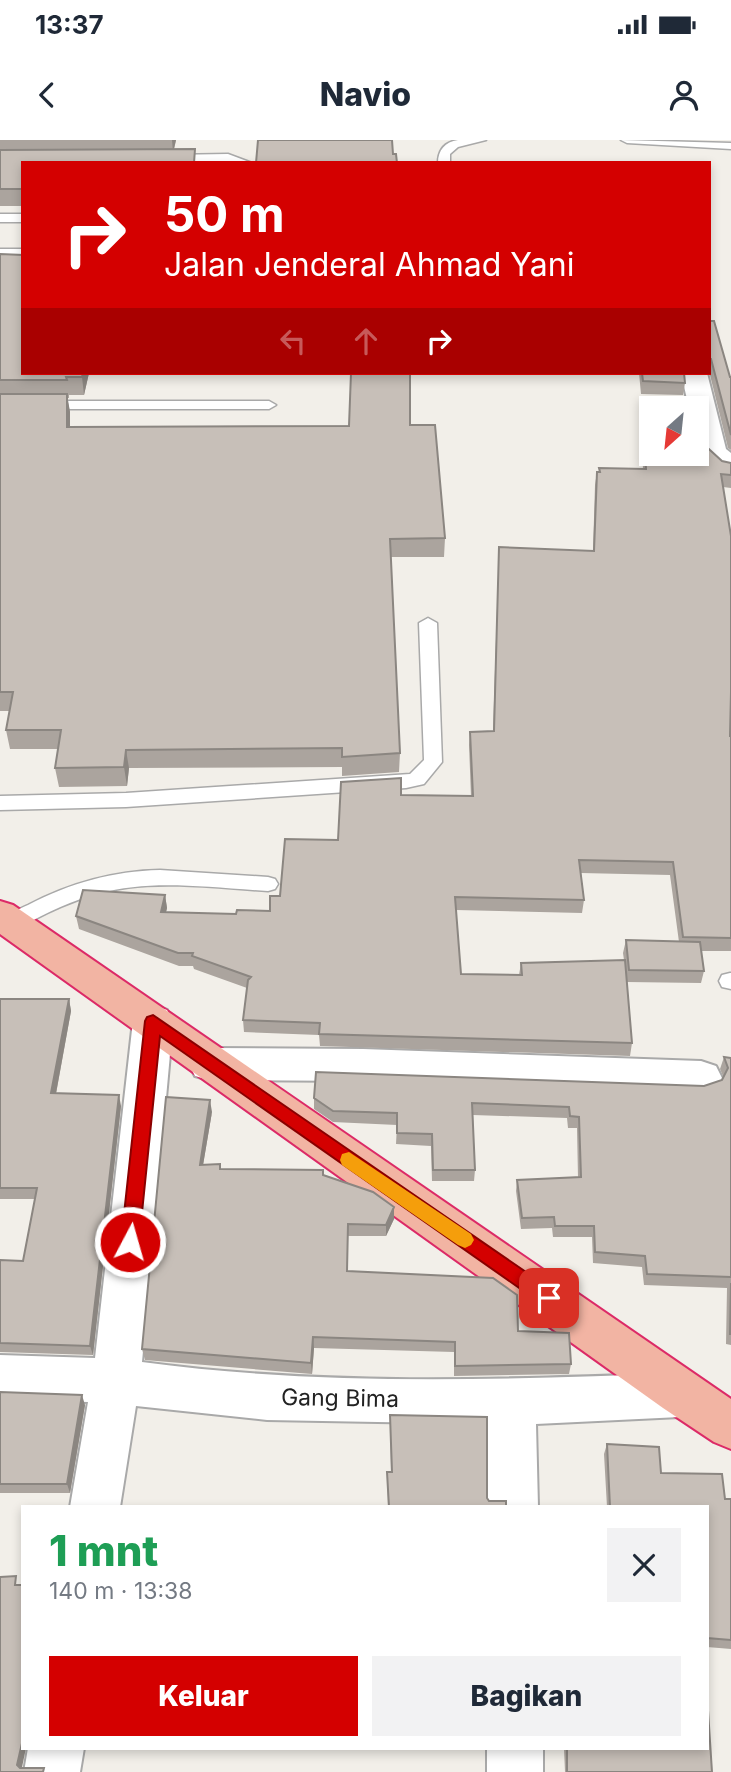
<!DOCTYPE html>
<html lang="id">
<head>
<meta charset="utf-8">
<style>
	:root { --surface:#fff; --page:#f2f2f3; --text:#1f2937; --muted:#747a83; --accent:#d40000 }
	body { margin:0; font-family:Inter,sans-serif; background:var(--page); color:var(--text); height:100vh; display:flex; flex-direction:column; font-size:26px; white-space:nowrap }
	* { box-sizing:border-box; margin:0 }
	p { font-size:23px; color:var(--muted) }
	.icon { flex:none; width:38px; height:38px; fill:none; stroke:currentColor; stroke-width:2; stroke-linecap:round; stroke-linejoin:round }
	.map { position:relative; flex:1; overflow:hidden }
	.sheet { position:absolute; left:21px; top:1365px; width:688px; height:245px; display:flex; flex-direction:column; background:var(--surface); border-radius:0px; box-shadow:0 4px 10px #0003 }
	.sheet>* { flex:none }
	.guide { position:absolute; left:21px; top:21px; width:690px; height:214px; border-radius:0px; box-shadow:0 4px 10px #0003; background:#d40000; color:#fff; overflow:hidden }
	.needle { width:46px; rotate:207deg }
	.tools { position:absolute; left:639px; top:256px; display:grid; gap:14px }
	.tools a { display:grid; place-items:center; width:70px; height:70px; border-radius:0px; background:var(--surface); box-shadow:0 4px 10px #0003; font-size:35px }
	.pin { position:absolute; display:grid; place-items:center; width:60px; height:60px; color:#fff; margin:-30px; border-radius:14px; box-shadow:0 4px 10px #0006 }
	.me { position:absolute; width:77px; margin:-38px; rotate:6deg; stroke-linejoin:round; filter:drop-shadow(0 0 5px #0008) }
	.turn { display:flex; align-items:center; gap:24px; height:147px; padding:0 28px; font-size:32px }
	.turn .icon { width:91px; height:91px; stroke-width:2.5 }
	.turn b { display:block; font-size:49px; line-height:60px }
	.lanes { display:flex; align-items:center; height:66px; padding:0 28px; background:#0003; justify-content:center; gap:35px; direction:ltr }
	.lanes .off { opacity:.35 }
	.round { display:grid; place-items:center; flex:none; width:74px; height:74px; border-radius:0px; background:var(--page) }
	.headline { display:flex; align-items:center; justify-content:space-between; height:119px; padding:0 28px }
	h1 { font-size:42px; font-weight:800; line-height:52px; color:#1e9e55 }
	.primary-button { display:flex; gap:14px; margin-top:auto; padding:14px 28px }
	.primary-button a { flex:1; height:80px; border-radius:0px; background:var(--accent); color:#fff; font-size:28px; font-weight:800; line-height:80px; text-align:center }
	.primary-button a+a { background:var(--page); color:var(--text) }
	.status { display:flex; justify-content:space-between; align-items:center; height:49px; padding:0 35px; background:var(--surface); direction:ltr }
	.status svg { height:19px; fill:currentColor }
	header { display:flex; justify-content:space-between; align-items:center; height:91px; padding:0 28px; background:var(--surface); font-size:32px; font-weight:800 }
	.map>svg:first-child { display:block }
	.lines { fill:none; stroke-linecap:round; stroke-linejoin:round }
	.service-casing { stroke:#a9a9a9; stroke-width:3 }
	.minor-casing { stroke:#a9a9a9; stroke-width:4 }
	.trunk-casing { stroke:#dc2a67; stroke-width:4 }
	.service { fill:#fff; fill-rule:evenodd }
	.minor { fill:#fff; fill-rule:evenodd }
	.trunk { fill:#f2b4a3; fill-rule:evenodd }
	.wall { fill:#aba49e; fill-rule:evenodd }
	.shaded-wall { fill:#8b8681 }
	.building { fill:#c7bfb8; stroke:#8b8681; stroke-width:2 }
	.route { fill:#d40000; stroke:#8a0000; stroke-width:2 }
	.slow { fill:#f59e0b }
	.labels { text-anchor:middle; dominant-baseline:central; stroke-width:5; stroke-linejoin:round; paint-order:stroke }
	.near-street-label { font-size:23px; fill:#222; stroke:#fff }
</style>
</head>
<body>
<div class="status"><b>13:37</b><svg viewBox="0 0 49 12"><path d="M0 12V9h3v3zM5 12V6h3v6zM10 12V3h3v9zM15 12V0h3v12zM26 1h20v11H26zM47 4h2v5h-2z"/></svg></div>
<header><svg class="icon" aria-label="back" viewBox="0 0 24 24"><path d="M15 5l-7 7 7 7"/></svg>Navio<svg class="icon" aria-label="person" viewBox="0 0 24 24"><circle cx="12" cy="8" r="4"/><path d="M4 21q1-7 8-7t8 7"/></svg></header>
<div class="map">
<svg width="731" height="1632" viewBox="0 0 731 1632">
	<rect width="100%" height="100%" fill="#f2efe9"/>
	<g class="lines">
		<!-- service casing -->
		<g class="service-casing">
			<path id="service" d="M458,0H486L458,7L450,14V23H438C438,10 445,2 458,0Z
				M621,0L731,3V9L627,3Z
				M228,14L252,23H169L163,19L169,15Z
				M0,74H23V82H0Z
				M0,109H23V117H0Z
				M0,261H269L276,265L269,269H0Z
				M428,478L437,483L442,622L424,644L406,648L126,667L0,670V656L126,653L410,634L424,620L419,483Z
				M160,730L268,737L275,739L278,744L275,749L268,751C164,744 114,733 19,788L12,791L5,788L2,783C7,774 19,769 28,765C70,743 113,731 160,730Z
				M730,833H731V849L722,847L719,841L722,835Z"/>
		</g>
		<!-- minor casing -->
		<g class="minor-casing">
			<path id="minor" d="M681,233H707L726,309L731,313V334L721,332L699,313L696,268H689Z
				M153,865L167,870L173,881L142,1222C319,1246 501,1240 680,1233L697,1239L704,1255L697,1271L680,1277L536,1284L538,1367H488V1284L267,1280L136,1266L120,1367H70L88,1262L0,1259V1215L95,1218L133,881L139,870Z
				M209,908L363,909L701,921L716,926L722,938L716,950L701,955L363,941L209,940L195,936L189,924L195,912Z
				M28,1608H84L80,1632H24Z
				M487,1608H543V1632H487Z"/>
		</g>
		<!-- trunk casing -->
		<g class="trunk-casing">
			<path id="trunk" d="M0,761L13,765L731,1259V1309L714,1302L663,1268L0,794Z"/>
		</g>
		<!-- service -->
		<use href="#service" class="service"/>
		<!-- minor -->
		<use href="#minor" class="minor"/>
		<!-- trunk -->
		<use href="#trunk" class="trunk"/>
	</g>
	<!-- wall -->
	<path class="wall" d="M0,0H176L174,10L23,23V66H0Z
		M0,114L89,233L84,255H69V258H67L70,272V287L410,285L445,398L444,417H391L400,613L399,632L342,636V627L129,628L127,646L59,647L55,628L58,609H10L6,590L10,571H0Z
		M709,181L730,237H731V310L728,308L709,231Z
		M639,233H684L685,243L683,255L641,254Z
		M644,296L731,335V348L723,347L730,596H731V811H701L704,831L701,843L627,842L632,903L630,916L320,906L319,895L244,892L243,880L247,848L194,829L193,826H179L79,789L76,776L165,755L167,768L166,772L236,774L270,771L280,756L338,700L401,655L471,656L469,605L470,592L493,591L499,407L593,411L595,345L597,332H599V328L643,329L642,309ZM581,733L670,735L679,802L626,800L623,813L624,820L521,823L519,835L461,834L456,770L582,773L584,760Z
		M0,859H69L71,871L56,954L121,966L93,1215L0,1212V1120L23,1121L35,1059H0Z
		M724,917L731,918V1205L726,1204L727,1148L644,1145L642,1127L593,1123L592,1097H553L552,1088L521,1089L516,1051L517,1040L578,1038L577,988H568L567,978L473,975L475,1030L474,1041H432L431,1006L396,1004L397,985L333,982L314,969V958L704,946L722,940L723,936L720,929Z
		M212,972L203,1025L221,1029L323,1035L394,1079L386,1096H348V1131L518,1191L571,1224L569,1234L454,1236V1212L314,1208L312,1234L145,1220L142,1209Z
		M0,1252L85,1265L70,1353H0Z
		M390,1275L489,1361L506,1367H388L387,1332H391Z
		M607,1304L661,1333L725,1359H731V1509L707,1507V1367H607L604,1314Z
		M564,1608H707L712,1632H565Z"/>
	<!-- shaded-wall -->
	<path class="shaded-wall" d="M172,0H176L173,12Z
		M83,233H89L84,255L82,237Z
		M67,254L70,272V306L67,287Z
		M126,610L129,628L127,646L124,627Z
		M165,755L167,768L163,784L161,772Z
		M69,859L71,871L54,964L51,953Z
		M119,955L121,966L93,1215L90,1206Z
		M210,960L212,972L201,1037L200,1025Z
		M394,1067V1079L386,1096V1085Z
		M313,1197L314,1208L312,1234L311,1223Z
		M82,1255L85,1265L70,1353L67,1344Z
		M22,1599L23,1608H26L21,1632L17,1625Z"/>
	<!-- building -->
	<path class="building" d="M258,0H392L393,14H396L397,23H256Z
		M195,9L194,23H23V49H0V10Z
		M0,114L23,115V233H83L82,237H66L67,240H0Z
		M709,181H714L730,237H731V295L711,219H709Z
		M351,233H410V285H435L445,398L390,399L400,613L342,617V608L126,610L124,627L55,628L61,590H6L13,552H0V254H67V287L349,286Z
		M642,233H684L685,243L643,241Z
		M644,296L651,297V313H696V298L698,299L722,321L731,323V335L721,334L731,396V552L730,596H731V798L683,797L673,722L579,720L584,760L455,757L461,834L522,835L521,823L625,820L632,903L319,894L320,883L243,880L248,840L251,837L192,816L193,813H178L76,776L83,750L165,755L161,772L236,774L237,770L270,771V756H280L285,699L338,700L341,642L401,638V655L473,656L470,592L494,591L499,407L594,411L597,332H600L599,328L646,329Z
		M626,800L700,802L704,831L629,830Z
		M0,859H69L51,953L119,955L90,1206L0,1203V1120L23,1121L37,1048H0Z
		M724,917L731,918V1137L647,1134L645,1116L595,1112L594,1086H555L554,1077L522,1078L517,1040L581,1037L579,977L570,976L569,967L472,963L475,1030H433L432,994L397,993V973L333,971L314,958L316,932L704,946L722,940L728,928Z
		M166,957L210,960L200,1025L220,1024V1029L323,1030V1035L373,1052L394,1067L386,1085L348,1084L347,1131L493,1138L517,1155L518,1191L569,1193L571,1224L455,1226V1202L313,1197L311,1223L142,1209Z
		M731,1143V1194H730Z
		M0,1252L82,1255L67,1344H0Z
		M390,1275L487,1277V1358L489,1361H506V1367H389L387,1332H392Z
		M607,1304L659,1307L661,1333L722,1334L725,1359H731V1500L707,1498V1367H610Z
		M16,1436L15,1445H23V1599L17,1625L20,1628H44L43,1632H0V1437Z
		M707,1555L712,1632H567V1608H707Z"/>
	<!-- route -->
	<path class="route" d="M153,875L555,1152L558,1158L555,1164L549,1166L542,1164L160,896L139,1102L136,1108L130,1111L123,1108L121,1102L145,881L147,877Z"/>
	<!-- slow -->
	<path class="slow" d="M349,1012L471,1094L474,1100L471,1105L465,1108L458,1105L342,1025L340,1020L342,1014Z"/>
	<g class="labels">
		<!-- near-street labels -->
		<g class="near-street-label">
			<text transform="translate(340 1258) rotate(1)">Gang Bima</text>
		</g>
	</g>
</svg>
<div class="tools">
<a><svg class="needle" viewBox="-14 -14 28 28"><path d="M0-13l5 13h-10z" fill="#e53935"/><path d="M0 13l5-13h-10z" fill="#747a83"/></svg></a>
</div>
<div class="pin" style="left:549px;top:1158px;background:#d93025"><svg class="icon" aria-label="arrive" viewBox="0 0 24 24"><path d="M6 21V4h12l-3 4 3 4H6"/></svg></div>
<svg class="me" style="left:130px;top:1102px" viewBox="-20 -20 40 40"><circle r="17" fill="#d40000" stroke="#fff" stroke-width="3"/><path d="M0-11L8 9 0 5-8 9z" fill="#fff"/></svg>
<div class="guide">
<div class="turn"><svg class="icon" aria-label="right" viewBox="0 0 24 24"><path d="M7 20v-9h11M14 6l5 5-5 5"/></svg><div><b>50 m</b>Jalan Jenderal Ahmad Yani</div></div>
<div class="lanes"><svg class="icon off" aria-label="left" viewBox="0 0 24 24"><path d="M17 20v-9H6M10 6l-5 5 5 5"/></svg><svg class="icon off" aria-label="ahead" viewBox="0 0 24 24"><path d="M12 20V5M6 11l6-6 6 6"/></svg><svg class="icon" aria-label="right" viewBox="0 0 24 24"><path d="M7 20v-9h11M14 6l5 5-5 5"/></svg></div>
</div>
<section class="sheet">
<div class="headline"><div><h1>1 mnt</h1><p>140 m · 13:38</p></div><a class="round"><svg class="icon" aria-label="close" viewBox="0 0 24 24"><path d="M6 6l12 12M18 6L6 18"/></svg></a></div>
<div class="primary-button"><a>Keluar</a><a>Bagikan</a></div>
</section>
</div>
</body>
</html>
